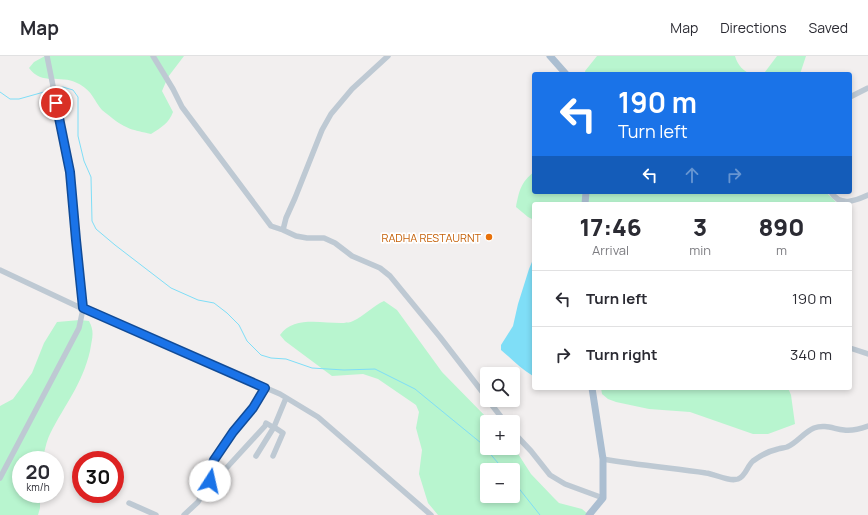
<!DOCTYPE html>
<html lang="en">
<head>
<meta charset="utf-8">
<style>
	:root { --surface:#fff; --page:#f7f7f7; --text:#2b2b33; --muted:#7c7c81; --line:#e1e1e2 }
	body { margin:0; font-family:Manrope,sans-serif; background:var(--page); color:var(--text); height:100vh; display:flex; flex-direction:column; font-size:15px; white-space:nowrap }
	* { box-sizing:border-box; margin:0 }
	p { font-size:13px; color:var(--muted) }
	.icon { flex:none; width:22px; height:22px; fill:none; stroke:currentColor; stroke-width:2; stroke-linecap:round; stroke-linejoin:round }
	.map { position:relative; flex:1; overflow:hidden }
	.panel { position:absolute; left:532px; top:146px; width:320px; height:188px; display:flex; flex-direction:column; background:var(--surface); border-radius:4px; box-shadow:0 2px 6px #0003 }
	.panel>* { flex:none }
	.banner { position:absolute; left:532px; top:16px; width:320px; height:122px; border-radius:4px; box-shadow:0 2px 6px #0003; background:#1a73e8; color:#fff; overflow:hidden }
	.controls { position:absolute; left:480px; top:311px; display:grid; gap:8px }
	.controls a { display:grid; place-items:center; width:40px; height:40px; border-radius:4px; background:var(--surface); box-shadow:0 2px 6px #0003; font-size:20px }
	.speed { position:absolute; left:12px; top:395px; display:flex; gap:8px; font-size:20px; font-weight:700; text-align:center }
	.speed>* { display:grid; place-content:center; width:52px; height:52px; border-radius:50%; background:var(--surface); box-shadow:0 2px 6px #0003; line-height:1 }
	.speed small { font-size:10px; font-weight:400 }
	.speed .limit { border:6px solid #d22; background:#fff; color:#111 }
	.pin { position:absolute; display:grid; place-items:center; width:34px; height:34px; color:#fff; margin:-17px; border:2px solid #fff; border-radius:50%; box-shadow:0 1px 4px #0007 }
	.me { position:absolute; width:44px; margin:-22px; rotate:10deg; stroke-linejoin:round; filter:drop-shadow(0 0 3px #0008) }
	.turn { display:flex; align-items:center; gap:14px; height:84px; padding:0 20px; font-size:18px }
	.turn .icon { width:52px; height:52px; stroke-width:2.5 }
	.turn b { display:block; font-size:28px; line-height:34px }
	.lanes { display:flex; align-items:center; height:38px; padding:0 20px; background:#0003; justify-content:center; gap:20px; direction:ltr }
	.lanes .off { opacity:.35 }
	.eta { display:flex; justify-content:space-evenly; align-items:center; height:68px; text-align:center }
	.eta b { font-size:24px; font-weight:800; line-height:28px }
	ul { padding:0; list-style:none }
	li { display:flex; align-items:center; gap:12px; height:56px; padding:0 20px; border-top:1px solid var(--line) }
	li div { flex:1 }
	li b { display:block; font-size:15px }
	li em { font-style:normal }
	header { display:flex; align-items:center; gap:24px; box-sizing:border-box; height:56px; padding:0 20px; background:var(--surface); border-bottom:1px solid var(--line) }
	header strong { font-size:19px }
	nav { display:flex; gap:22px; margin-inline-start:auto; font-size:14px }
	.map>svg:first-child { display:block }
	.green { fill:#b8f5cf; fill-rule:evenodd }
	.water { fill:#7fdef7 }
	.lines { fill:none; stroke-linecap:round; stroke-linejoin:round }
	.stream { stroke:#7fdef7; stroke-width:1 }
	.minor { stroke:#bec9d3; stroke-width:5.5 }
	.major { stroke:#abbed1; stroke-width:7 }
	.route-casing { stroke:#114b97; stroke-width:10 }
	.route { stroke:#1a73e8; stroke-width:7 }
	.food-dot { fill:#e8710a; stroke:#fff; stroke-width:1.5 }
	.labels { text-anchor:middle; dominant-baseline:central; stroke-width:3.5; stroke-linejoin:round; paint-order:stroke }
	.food-label { font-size:11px; fill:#c56008; stroke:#fff; text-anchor:end }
</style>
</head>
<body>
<header>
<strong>Map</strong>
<nav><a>Map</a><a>Directions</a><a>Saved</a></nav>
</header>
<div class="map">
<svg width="868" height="459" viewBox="0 0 868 459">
	<rect width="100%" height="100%" fill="#f2efef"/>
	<!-- green -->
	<path class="green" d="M45,0H184L168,21L162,35L173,56C169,67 162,71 151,78C133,74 126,73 112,62C109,59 105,57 102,54C93,43 92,34 77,27C60,18 42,30 29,12L34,6Z
		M597,0H735C737,8 744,17 753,18H586L585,15Z
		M777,0H806L800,18H758L765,16Z
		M534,116V136H826L838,148H534V164L528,161L516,151C519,135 521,126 534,116Z
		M384,245L397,254L442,316L491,366H487V392H513V390L531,418L553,441L559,447L582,453L589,459H438L428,447L419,418L422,394L416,372L419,356L416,349L378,323L363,318L332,320L285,285L280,279C294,259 324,268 344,267C347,266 350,267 353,265C364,260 373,250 384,245ZM487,414H513V440H487Z
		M80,264L89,265C95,276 92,282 90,295C82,329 65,348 50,378C46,386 45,395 42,404H21V438H40V452L38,459H0V350L13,343L32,317L44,287L57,266Z
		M601,332H788L791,339L795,368L768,378H753L690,356L649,353L616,346L608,343L602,338Z"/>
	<!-- water -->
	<path class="water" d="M534,201V319L533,320C521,313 512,303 501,294V289L513,270L518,248L529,213Z"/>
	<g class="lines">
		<!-- stream -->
		<path class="stream" d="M56,33L63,31L73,34L78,41V80L84,105L91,121L92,165L96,173L115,189L171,232L198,244L214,247L227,257L239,269L247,285L261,299L271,302L286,303L312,312L344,314L375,313L415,333L481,387L504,414
			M0,36L10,43H19L51,34
			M513,425L540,459"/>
		<!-- minor -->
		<path class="minor" d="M153,0L173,33L182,51L271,170L283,174L296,180L307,182H324L335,187L352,200L380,212L390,220L440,281L487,342
			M850,41L868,32
			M831,136C840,151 855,145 868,139
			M283,174L286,162L295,142L322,74L331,58L352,33L388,0
			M0,214L83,253L280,338L318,361L431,459
			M850,292L868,298
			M265,332L253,352L233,376L214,404L208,419L210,425L220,419L265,370L266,367L271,370L274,371L286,342
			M488,344L505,366
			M513,376L531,395L550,419L565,428L603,442
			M256,400L274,371L283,377L273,400
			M603,403C637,409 671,412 706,417C715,418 729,426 738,423C746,420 747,410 753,405C761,399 769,395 778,393C781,392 784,392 787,391C797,387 804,376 814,372C825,368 834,373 844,374C852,375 860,373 868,370
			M0,422L79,272L83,253L76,184L70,115L47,0
			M129,447L156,459
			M184,459L198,446L210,425"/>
		<!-- major -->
		<path class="major" d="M550,0L566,18
			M585,148L586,136
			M589,459L603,442V403L592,332"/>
	</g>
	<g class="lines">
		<!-- route casing -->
		<g class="route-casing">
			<path id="route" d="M56,47L70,116L76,184L83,252L265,332L253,352L233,376L214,404L208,419L210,425"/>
		</g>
		<!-- route -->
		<use href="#route" class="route"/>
	</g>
	<!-- markers -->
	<circle class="food-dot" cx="489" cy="181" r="4"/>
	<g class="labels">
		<!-- food labels -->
		<g class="food-label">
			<text x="481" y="181">RADHA RESTAURNT</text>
		</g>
	</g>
</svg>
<div class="controls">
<a><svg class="icon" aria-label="search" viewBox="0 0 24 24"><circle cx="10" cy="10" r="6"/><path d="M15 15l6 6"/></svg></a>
<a>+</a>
<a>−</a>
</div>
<div class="speed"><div>20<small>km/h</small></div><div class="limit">30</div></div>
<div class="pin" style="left:56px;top:47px;background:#d93025"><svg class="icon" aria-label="arrive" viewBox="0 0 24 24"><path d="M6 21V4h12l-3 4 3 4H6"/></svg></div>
<svg class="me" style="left:210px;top:425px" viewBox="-20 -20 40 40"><circle r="19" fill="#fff"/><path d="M0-13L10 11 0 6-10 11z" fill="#1a73e8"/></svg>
<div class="banner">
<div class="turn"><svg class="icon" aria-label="left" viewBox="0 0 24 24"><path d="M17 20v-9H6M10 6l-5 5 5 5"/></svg><div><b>190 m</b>Turn left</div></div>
<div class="lanes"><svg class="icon" aria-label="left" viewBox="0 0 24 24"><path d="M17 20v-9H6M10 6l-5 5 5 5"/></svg><svg class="icon off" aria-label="ahead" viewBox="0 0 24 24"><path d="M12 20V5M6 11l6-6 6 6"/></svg><svg class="icon off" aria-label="right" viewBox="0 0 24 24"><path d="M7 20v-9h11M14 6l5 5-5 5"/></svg></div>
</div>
<section class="panel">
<div class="eta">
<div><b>17:46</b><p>Arrival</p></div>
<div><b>3</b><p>min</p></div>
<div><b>890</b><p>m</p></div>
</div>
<ul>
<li><svg class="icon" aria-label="left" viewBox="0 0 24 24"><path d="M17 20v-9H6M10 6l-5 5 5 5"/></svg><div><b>Turn left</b></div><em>190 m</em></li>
<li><svg class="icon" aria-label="right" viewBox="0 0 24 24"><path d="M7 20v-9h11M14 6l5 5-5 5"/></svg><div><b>Turn right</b></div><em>340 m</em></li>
</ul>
</section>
</div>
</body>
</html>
